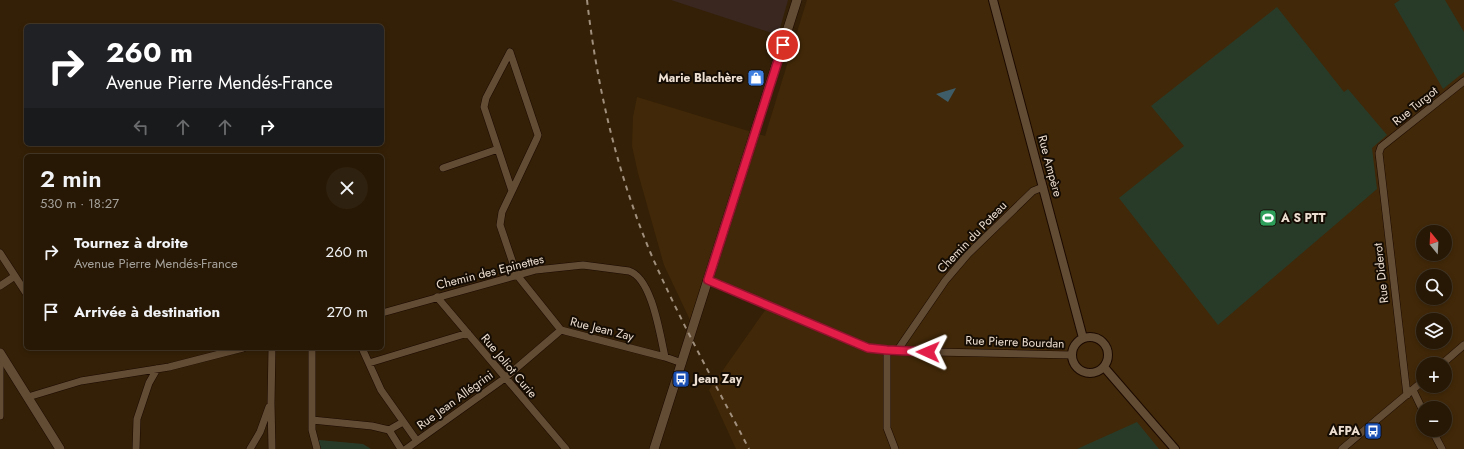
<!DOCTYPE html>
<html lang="fr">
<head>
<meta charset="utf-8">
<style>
	:root { --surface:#271805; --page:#2f210f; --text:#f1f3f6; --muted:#a4a09a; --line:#433727 }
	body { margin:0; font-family:Jost,sans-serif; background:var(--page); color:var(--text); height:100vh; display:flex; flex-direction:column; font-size:15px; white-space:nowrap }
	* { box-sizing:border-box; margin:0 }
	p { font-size:13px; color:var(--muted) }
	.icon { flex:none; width:22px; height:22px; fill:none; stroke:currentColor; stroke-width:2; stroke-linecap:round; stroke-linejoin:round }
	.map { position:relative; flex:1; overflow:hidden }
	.drawer { position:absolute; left:24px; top:154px; width:360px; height:196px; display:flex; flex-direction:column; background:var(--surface); border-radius:6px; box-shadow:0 2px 6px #0003,0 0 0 1px var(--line) }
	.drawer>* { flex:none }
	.banner { position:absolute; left:24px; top:24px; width:360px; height:122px; border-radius:6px; box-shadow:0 2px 6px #0003,0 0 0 1px var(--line); background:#202124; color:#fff; overflow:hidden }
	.needle { width:26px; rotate:342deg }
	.buttons { position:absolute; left:1416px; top:225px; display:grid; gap:8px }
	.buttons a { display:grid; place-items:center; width:36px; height:36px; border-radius:50%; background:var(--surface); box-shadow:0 2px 6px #0003,0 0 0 1px var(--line); font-size:20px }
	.pin { position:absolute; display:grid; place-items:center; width:34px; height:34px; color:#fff; margin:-17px; border:2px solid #fff; border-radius:50%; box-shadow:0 1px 4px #0007 }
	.me { position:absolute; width:44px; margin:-22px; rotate:271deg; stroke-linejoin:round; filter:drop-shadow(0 0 3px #0008) }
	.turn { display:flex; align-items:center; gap:14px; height:84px; padding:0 16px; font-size:18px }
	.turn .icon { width:52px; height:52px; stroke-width:2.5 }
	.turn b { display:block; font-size:28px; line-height:34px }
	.lanes { display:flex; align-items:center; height:38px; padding:0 16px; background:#0003; justify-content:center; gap:20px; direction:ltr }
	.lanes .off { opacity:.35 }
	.round { display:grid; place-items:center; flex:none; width:42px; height:42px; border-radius:21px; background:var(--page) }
	.headline { display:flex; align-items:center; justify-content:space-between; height:68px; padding:0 16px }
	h1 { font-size:24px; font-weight:600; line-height:30px }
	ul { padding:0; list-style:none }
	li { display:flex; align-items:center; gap:12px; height:60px; padding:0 16px }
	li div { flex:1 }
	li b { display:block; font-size:15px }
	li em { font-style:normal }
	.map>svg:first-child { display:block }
	.commercial { fill:#392720 }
	.built { fill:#412808; fill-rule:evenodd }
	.green { fill:#283b29 }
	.water { fill:#3f5d69 }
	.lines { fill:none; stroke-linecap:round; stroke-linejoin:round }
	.minor-casing { stroke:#1b0900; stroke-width:8 }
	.tertiary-casing { stroke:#1b0900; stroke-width:10 }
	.secondary-casing { stroke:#1b0900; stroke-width:10 }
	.minor { stroke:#634c34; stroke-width:7 }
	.tertiary { stroke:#634c34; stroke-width:8 }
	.secondary { stroke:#634c34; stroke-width:9 }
	.rail { stroke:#a08f7c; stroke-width:2; stroke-dasharray:5 5; stroke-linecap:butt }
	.route-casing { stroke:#92132f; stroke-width:10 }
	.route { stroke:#e11d48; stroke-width:7 }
	.labels { text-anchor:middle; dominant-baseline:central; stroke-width:4; stroke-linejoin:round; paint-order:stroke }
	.poi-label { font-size:12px; font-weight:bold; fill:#ecded0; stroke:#150c04; text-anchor:end }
	.street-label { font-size:12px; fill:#ecded0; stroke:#150c04 }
</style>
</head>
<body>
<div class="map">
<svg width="1464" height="449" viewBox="0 0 1464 449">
	<rect width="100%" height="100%" fill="#342007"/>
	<!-- commercial -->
	<path class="commercial" d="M671,0H788L778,35Z"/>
	<!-- built -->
	<path class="built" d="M807,0H1464V449H736L709,390L766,309L704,283L690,320L664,265L638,173L632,146L633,117L637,97L765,136ZM1423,232H1445V254H1423ZM1423,276H1445V298H1423ZM1423,320H1445V342H1423ZM1423,364H1445V386H1423ZM1423,408H1445V430H1423Z"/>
	<!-- green -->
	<path class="green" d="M1400,0H1445L1464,32V72L1443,89L1394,4Z
		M1277,7L1344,92L1348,89L1387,135L1372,148L1377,189L1218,325L1119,198L1184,146L1151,106Z
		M1137,422L1159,449H1077Z
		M319,440L363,444L371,449H320L319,446Z"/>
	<!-- water -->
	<path class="water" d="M956,88L948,102L936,94Z"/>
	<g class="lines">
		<!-- minor casing -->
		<g class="minor-casing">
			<path id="minor" d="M510,52L538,135L537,138L512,191L484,107L486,98Z
				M443,168L498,149
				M512,191L502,212L500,225L517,275L561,330L665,357L682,363
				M0,253L26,293
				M708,280L868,348L887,351L1072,355
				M0,286L15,276
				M437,297L566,449
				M382,313L536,270L583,265L629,271C652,278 660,335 665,357
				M272,348L271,403L272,449
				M312,348V430L317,449
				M362,348L381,390L417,441L406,449
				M887,351V428L895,449
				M897,351L945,281L968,254L1033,191L1043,187
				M369,363L468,333
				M1442,364L1464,345
				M1413,390L1423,411
				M1407,395L1379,153L1381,147L1464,81
				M28,397L81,381L169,367L243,348
				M0,416V364L1,360L3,358
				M312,420L372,426L389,430
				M1432,430L1442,449
				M417,441L505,378L561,330
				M136,449L137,419L149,383L157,369
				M250,449L260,432L269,407
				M401,449L389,430L403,422
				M1342,449L1423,381"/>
		</g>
		<!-- tertiary casing -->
		<g class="tertiary-casing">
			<path id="tertiary" d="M993,0L1083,338
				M1072 355a18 18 0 1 1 36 0a18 18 0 1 1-36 0Z
				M1104,367L1175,449"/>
		</g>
		<!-- secondary casing -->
		<g class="secondary-casing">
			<path id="secondary" d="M0,353L60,449
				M654,449L797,0"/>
		</g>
		<!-- minor -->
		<use href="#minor" class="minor"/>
		<!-- tertiary -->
		<use href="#tertiary" class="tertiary"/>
		<!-- secondary -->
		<use href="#secondary" class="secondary"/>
		<!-- rail -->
		<path class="rail" d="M587,0C597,87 617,173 651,254C680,321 716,385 749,449"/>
	</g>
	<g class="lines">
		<!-- route casing -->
		<g class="route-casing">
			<path id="route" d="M783,45L708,280L868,348L887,350L928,352"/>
		</g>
		<!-- route -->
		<use href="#route" class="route"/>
	</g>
	<!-- icons -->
	<defs>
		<g id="shop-square" transform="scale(0.9)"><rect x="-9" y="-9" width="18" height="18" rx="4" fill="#3f7fe0" stroke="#150c04"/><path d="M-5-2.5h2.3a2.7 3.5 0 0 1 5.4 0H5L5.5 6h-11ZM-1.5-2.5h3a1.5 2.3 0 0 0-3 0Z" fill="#fff"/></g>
		<g id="stadium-square" transform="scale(0.9)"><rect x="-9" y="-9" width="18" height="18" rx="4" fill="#2e9e5b" stroke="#150c04"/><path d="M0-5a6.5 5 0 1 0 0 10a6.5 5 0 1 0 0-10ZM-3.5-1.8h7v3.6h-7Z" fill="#fff"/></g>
		<g id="bus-square" transform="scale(0.9)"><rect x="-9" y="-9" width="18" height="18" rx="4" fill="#1a4fb4" stroke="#150c04"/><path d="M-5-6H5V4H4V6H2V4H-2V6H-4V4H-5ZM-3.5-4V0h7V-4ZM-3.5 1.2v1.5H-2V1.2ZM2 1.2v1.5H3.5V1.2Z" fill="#fff"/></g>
	</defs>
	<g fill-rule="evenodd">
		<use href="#shop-square" x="756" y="78"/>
		<use href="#stadium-square" x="1268" y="218"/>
		<use href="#bus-square" x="681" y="379"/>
		<use href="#bus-square" x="1373" y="431"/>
	</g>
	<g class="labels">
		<!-- poi labels -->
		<g class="poi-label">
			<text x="743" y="78">Marie Blachère</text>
			<text x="1281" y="218" text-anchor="start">A S PTT</text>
			<text x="694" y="379" text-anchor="start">Jean Zay</text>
			<text x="1360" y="431">AFPA</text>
		</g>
		<!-- street labels -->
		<g class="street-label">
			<text transform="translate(1415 106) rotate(-39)">Rue Turgot</text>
			<text transform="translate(1050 166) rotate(75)">Rue Ampère</text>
			<text transform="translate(972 237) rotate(-46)">Chemin du Poteau</text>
			<text transform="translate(490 272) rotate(-14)">Chemin des Epinettes</text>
			<text transform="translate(1381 273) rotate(-96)">Rue Diderot</text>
			<text transform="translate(602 329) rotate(14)">Rue Jean Zay</text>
			<text transform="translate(1015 342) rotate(2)">Rue Pierre Bourdan</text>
			<text transform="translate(509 366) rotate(50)">Rue Joliot Curie</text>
			<text transform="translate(455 400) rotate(-36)">Rue Jean Allégrini</text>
		</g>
	</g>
</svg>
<div class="buttons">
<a><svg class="needle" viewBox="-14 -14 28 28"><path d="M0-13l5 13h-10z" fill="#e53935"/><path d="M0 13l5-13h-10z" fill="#a4a09a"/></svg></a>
<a><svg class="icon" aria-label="search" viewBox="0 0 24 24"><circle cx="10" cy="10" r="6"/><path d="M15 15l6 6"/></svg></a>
<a><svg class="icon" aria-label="layers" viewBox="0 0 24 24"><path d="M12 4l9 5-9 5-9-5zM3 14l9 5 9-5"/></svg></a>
<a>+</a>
<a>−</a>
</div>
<div class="pin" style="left:783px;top:45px;background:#d93025"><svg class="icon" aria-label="arrive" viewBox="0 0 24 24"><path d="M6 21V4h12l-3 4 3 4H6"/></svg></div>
<svg class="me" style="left:928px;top:352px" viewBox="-20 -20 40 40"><path d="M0-17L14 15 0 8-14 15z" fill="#e11d48" stroke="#fff" stroke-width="4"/></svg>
<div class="banner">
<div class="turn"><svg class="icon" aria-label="right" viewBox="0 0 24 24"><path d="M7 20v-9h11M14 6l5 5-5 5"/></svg><div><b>260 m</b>Avenue Pierre Mendés-France</div></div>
<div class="lanes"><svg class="icon off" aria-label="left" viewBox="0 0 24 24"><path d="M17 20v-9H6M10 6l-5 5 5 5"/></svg><svg class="icon off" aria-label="ahead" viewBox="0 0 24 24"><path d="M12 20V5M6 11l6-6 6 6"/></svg><svg class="icon off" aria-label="ahead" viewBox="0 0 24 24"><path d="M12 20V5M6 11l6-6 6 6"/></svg><svg class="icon" aria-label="right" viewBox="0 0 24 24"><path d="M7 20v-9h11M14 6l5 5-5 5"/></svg></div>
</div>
<section class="drawer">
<div class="headline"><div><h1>2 min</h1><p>530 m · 18:27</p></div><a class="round"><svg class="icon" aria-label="close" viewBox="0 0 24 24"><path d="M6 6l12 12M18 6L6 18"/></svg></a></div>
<ul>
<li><svg class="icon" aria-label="right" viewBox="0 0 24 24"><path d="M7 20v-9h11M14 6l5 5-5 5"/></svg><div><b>Tournez à droite</b><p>Avenue Pierre Mendés-France</p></div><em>260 m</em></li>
<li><svg class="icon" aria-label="arrive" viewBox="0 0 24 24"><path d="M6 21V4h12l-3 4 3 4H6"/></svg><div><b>Arrivée à destination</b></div><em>270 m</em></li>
</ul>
</section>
</div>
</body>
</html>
